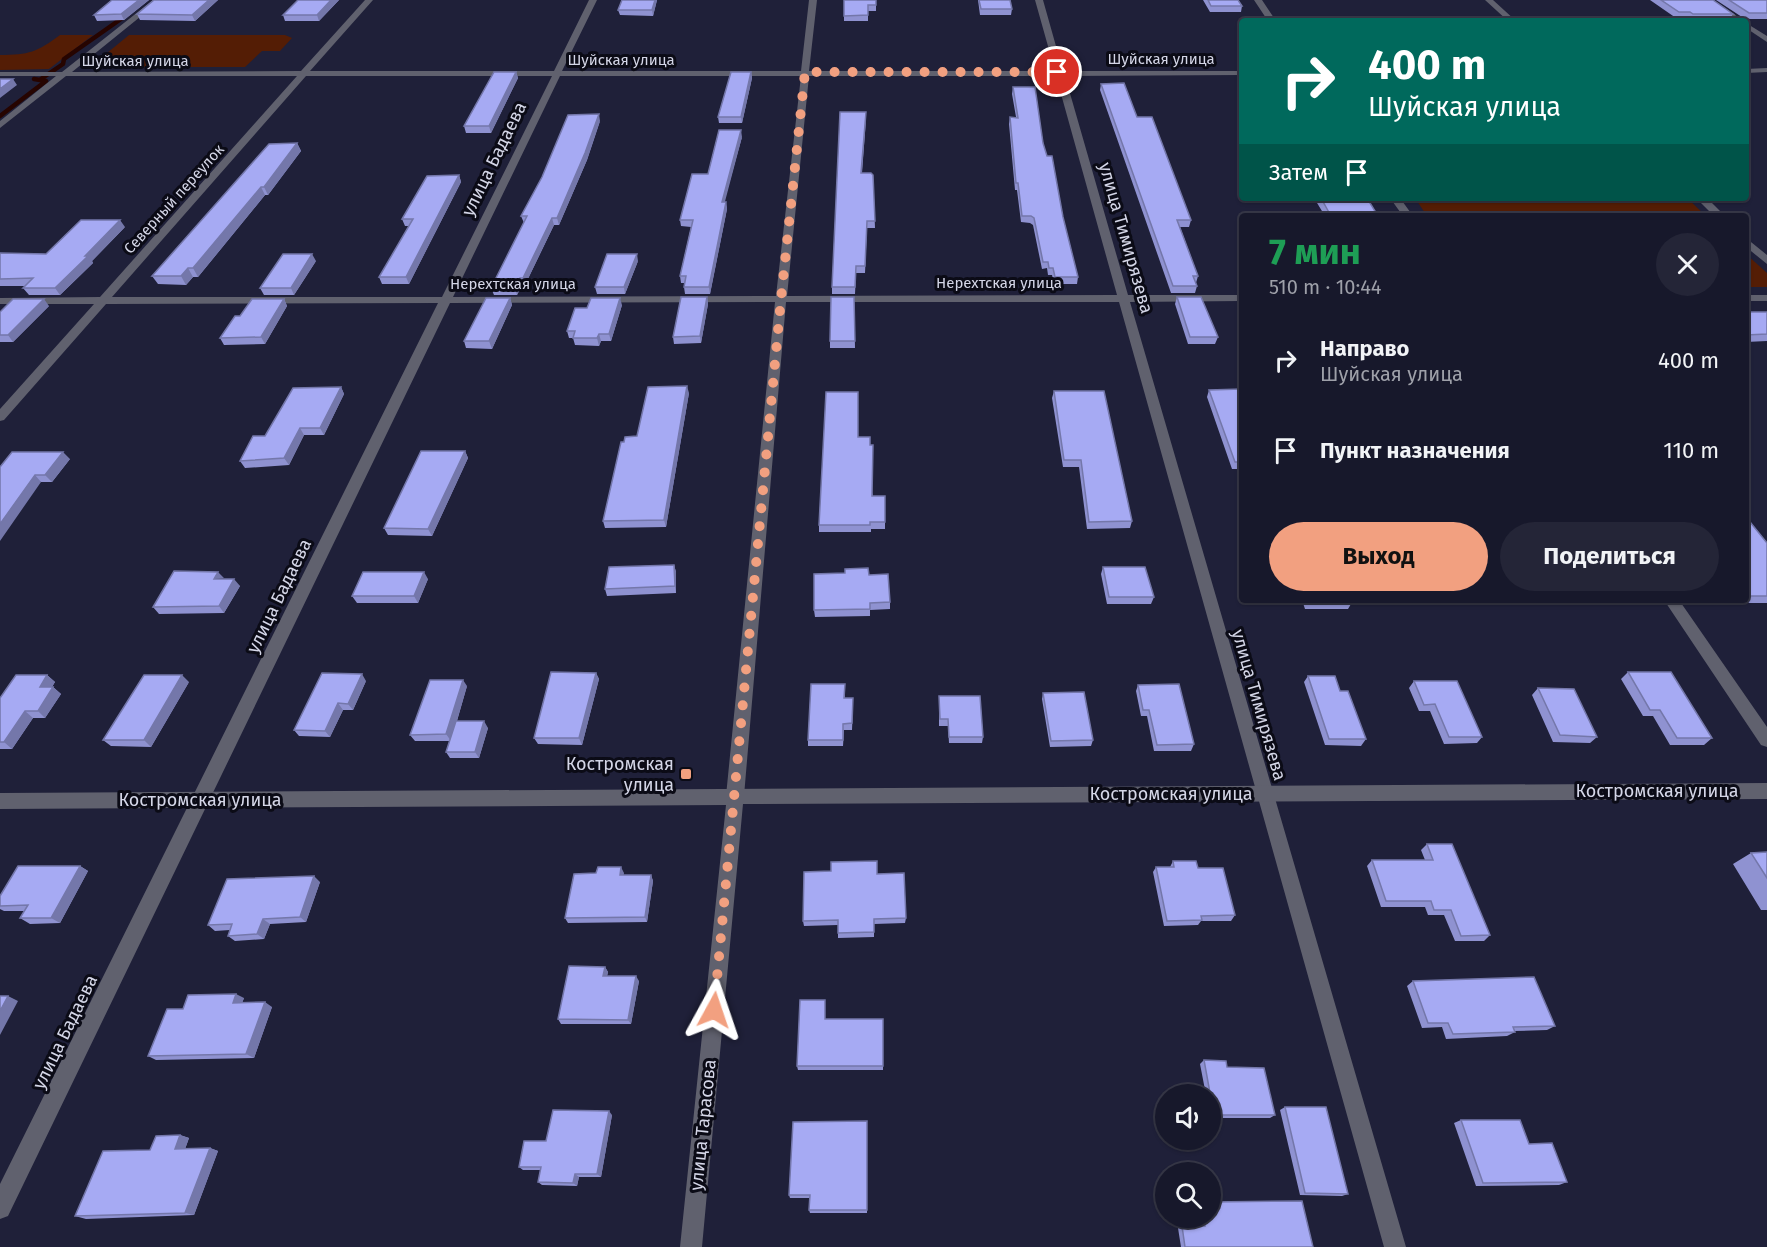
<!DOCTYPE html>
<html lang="ru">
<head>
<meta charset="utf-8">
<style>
	:root { --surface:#17182b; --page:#242537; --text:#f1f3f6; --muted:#9ea0a9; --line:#363747; --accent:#f2a080 }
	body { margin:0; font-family:"Fira Sans",sans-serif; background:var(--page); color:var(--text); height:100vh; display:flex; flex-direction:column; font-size:22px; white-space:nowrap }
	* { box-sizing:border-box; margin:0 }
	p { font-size:20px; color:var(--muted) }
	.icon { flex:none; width:33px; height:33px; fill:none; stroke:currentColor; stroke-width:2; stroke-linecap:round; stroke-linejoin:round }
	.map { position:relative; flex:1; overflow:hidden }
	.details { position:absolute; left:1239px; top:213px; width:510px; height:390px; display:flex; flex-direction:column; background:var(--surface); border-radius:6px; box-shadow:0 2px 4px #0004,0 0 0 2px var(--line) }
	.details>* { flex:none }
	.guide { position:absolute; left:1239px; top:18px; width:510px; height:183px; border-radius:6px; box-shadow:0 2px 4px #0004,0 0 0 2px var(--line); background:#00695c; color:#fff; overflow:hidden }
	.buttons { position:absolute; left:1155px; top:1084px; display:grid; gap:12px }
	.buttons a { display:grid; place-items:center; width:66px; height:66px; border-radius:50%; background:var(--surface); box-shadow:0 2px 4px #0004,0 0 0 2px var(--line); font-size:30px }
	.pin { position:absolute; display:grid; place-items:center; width:51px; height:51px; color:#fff; margin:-26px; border:3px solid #fff; border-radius:50%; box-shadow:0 2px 6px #0007 }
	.me { position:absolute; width:66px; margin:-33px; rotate:5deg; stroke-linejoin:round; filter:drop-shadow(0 0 4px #0008) }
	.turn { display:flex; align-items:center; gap:21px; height:126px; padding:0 30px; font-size:27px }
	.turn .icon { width:78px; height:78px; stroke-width:2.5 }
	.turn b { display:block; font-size:42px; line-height:51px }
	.then { display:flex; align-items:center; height:57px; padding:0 30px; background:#0003; gap:12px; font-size:22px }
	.round { display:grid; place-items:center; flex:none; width:63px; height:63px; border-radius:32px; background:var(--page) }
	.summary { display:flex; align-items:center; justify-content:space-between; height:102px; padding:0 30px }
	h1 { font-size:36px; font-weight:700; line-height:45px; color:#1e9e55 }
	.button { display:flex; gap:12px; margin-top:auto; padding:12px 30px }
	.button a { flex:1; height:69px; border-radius:36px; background:var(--accent); color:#111; font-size:24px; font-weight:700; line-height:69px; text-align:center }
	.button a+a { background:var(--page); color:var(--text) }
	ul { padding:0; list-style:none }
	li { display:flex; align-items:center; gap:18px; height:90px; padding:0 30px }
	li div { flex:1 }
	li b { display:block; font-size:22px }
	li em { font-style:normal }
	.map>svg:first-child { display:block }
	.green { fill:#541d05 }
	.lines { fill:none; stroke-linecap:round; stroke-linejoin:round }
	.stream { stroke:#260400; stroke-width:4.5 }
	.minor { fill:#60616e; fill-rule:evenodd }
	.tertiary { fill:#60616e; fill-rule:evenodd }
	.wall { fill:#8f92d1 }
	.shaded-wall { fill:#7477aa }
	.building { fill:#a6aaf3; stroke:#7477aa; stroke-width:1.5 }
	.route { stroke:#f2a080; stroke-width:10; stroke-dasharray:0 18 }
	.poi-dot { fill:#f2a080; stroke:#0b0b16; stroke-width:2 }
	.labels { text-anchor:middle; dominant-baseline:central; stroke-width:6; stroke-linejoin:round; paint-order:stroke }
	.far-street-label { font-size:15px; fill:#d4d6e7; stroke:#0b0b16 }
	.street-label { font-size:18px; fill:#d4d6e7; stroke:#0b0b16 }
	.poi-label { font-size:18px; fill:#d4d6e7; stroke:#0b0b16; text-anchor:end }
</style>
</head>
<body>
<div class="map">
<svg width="1767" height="1247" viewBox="0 0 1767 1247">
	<rect width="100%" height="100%" fill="#1f2039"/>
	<!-- green -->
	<path class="green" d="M60,35H93L49,69L0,70V55C29,55 37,52 60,35Z
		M129,35H285L292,38L280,51H262L245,67H90Z
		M1415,198H1687L1706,216H1427Z
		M1746,254L1767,273V287H1746Z"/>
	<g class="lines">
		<!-- stream -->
		<path class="stream" d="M41,79L63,64L64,59L128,14
			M0,116L46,81L34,79"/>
		<!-- minor -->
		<path class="minor" d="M153,0H161L72,72L301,71L365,0H373L310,71H554L589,0H597L562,71H801L809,0H817L809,71H1055L1035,0H1043L1063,71H1242V75L1065,76L1128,295H1242V301L1130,302L1406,1247H1384L1119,302H786L744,796L741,801L735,804L729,801L726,796L775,302L450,303L8,1216L0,1219V1184L438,303L106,304L4,420L0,421V409L94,304H0V298L100,297L297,76H66L0,128V121L56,76H0V72H62ZM306,76H552L442,297H112ZM560,76H801L776,296L453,297ZM809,76H1056L1117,295L787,296Z
			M1254,0H1262L1276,21H1268Z
			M1485,0H1493L1516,21H1508Z
			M1704,0H1713L1744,21H1735Z
			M1746,23L1767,36V42L1746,28Z
			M1767,68V72L1746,73V69Z
			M1390,198H1400L1413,216H1403Z
			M1696,198H1707L1725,216H1714Z
			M1746,238L1767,255V264L1746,247Z
			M1746,295H1767V301H1746Z
			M1664,600H1679L1767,727V747L1761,745Z"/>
		<!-- tertiary -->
		<path class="tertiary" d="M1767,783V799L743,804L702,1247H680L726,805L0,809V793Z"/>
	</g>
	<!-- wall -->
	<path class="wall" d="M112,0H149L124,20L97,21L94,15Z
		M154,0H218L195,21L140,20L137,14Z
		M298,0H339L319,21H285L283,15Z
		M622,0H657L653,16L620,15L618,10Z
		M844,0H876V11H868V21H844Z
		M978,0H1010L1012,9L1011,15H980Z
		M1203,0H1238L1242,6L1241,12H1210Z
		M1650,0H1713L1733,14L1729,20H1690L1687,18H1676Z
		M1716,0H1767V19H1745Z
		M516,72L518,78L491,133H466L464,126Z
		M751,72L752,78L742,123H719L718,117Z
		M1101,84L1137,117L1191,220L1189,227H1180L1198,276L1196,283L1197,286L1195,293H1171L1100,90Z
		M1013,87L1043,143L1078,277L1077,284H1054L1052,275H1048L1047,268L1042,269L1033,225L1030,223L1021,222L1017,190H1015L1009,124L1010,117H1016L1012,94Z
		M866,119L862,173L873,175L875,228H867L865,273H856L855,294H832V287Z
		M600,121L587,160L559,225H554L525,285H522L517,295H494L491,288L524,223L521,216Z
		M742,137L724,202H726L727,209L710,294H685L684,287V283H681L680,276L691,227L681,226L680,220L708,174Z
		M297,143L301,151L268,195H265L198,277H193L186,285L158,284L152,276Z
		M459,175L461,182L409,284H382L379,277L409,226H405L402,219Z
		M1314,198H1367L1378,216H1325Z
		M125,227L92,261L93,263L60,295H29L23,288L26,286H0V253L46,254Z
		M316,261L294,295H264L260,288Z
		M638,261L625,294H597L595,287Z
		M707,297L708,304L701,343L674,344L673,337Z
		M854,297L855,348H830V341Z
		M1177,297L1218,337L1215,344H1188L1175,304Z
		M510,298L512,305L492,349L466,348L464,341Z
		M284,299L287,306L265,344L224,345L220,338L240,316Z
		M622,305L611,341H601L599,346L575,345L573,338H569L567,331L587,308Z
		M49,306L13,342H0V312Z
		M1746,312H1767V341L1746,342Z
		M341,387L344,394L324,435H304L289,465L245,468L240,461L265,436Z
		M1242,389V469H1232L1207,397L1209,390Z
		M1054,391L1132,521L1130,528L1087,529L1079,467H1063L1052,398Z
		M689,393L666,527L605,528L603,521L624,442L637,436Z
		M858,437L873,496H885V529H871V532H819V525Z
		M465,451L468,458L432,536L388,535L384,528Z
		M70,459L52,482H41L0,467Z
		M1746,517L1767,543V603H1736L1734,600H1746Z
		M674,565L676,572V593L607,596L605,589Z
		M1103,567L1154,597L1151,604H1107L1101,574Z
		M869,575L890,602V609L870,610V616L815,617L814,610Z
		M224,579L240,586L224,613L159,614L153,607Z
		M428,579L418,603H357L352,596Z
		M1274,600H1373L1370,604H1351L1348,609H1305L1303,603H1275Z
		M1628,672L1712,738L1704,745H1670L1653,716H1643L1621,679Z
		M596,673L599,679L582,745L538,744L534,738Z
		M47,675L55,682L52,687H53L61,694L45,718H33L12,749H0V698Z
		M1308,676L1340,691L1366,739L1361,746L1325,745L1304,682Z
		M366,681L353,710H343L330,737L299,736L294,730Z
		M1414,681L1482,737L1477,743L1444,744L1430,711H1419L1409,688Z
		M189,682L151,747L111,746L103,740Z
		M845,684V698L853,705L852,730H844L843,746H808V740Z
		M1138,685L1194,744L1191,751H1154L1147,716H1141L1136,691Z
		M467,686L457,721L488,728L479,758H450L446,752L450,741H415L410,735Z
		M1538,688L1597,737L1590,743L1553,742L1532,695Z
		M1043,693L1093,740L1091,746L1050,747L1042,699Z
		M939,696L983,737L982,743H949L948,726H939Z
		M1427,844L1490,935L1484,941H1455L1444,915H1428L1425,907H1381L1367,866L1372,860H1425L1421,850Z
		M1767,852V910H1761L1733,864L1751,853Z
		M1173,861L1198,868L1235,915L1231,921H1201L1198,925L1164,926L1153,872L1156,867H1170Z
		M80,866L88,871L60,923L30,924L20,918L25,911H4L0,909V896Z
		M624,873L623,875H651L653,881L647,922L568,923L565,918Z
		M877,874L906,918L905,923L874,924V937L838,938V925L804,926L803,921Z
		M320,882L306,922L270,924L264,939L235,941L228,936L230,930L215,931L208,925Z
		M605,967L608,972L607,976L639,981L631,1024H561L558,1019Z
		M1413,981L1555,1026L1547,1030L1514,1031L1515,1032L1507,1036L1446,1039L1442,1027L1422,1028L1407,986Z
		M244,998L242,1003L272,1007L254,1058L156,1060L148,1056L183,1009Z
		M825,1000V1019H883V1070H798L797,1066Z
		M1204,1060L1227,1067L1275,1115L1270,1118H1210V1095H1206L1200,1064Z
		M1285,1107L1348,1194L1342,1196L1300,1195L1280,1110Z
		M612,1115L601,1177H579L577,1186L542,1185L538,1182L541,1170H523L519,1167L546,1141Z
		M1461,1120L1529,1144L1567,1182L1559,1185L1476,1186L1454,1123Z
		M867,1121V1213H810L809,1210L810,1198H790L789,1195Z
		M180,1135L189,1138L185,1149L210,1148L218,1151L194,1215L86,1219L75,1216L150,1150Z
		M1199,1218H1210L1313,1247H1181L1178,1228L1182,1226H1200Z"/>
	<!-- shaded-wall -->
	<path class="shaded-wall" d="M139,0H149L124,20L121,14Z
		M209,0H218L195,21L192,15Z
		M331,0H339L319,21L317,15Z
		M655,0H657L653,16L652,10Z
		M516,72L518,78L491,133L489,126Z
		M751,72L752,78L742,123L741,117Z
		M13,79L17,85L0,98V89Z
		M599,114L600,121L587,160L559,225L557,218Z
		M741,130L742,137L723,209L722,202Z
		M297,143L301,151L268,195L264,187Z
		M459,175L461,182L409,284L406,277Z
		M261,187L265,195L198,277L193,268Z
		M726,202L727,209L710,294L709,287Z
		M552,218L554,225L525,285L523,278Z
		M120,220L125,227L92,261L93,263L60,295L55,288Z
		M312,254L316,261L294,295L291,288Z
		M637,254L638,261L625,294L624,287Z
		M188,268L193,277L186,285L181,276Z
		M520,278L522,285L517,295L515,288Z
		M707,297L708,304L701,343L700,336Z
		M510,298L512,305L492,349L489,341Z
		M620,298L622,305L611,341L609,334Z
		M44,299L49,306L13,342L8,335Z
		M284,299L287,306L265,344L261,337Z
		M599,334L601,341L599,346L597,338Z
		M687,386L689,393L666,527L664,520Z
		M341,387L344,394L324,435L320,428Z
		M300,428L304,435L289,465L284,458Z
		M465,451L468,458L432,536L428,529Z
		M63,452L70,459L52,482L45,475Z
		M35,475L41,482L0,541V524Z
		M674,565L676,572V593L675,586Z
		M218,572L224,578L214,579Z
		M424,572L428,579L418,603L414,596Z
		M234,579L240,586L224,613L219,606Z
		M596,673L599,679L582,745L579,738Z
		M362,674L366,681L353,710L348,704Z
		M47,675L55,682L47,694L40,687Z
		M182,675L189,682L151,747L144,740Z
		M463,680L467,686L451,741L446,734Z
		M53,687L61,694L45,718L38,711Z
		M338,703L343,710L330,737L325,731Z
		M25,711L33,718L12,749L4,742Z
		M484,721L488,728L479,758L475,752Z
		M80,866L88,871L60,923L51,918Z
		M621,867L624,873L622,881L620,875Z
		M651,875L653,881L647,922L645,917Z
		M314,876L320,882L306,922L300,917Z
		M263,919L270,924L264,939L257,934Z
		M605,967L608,972L606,981L603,976Z
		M636,976L639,981L631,1024L628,1020Z
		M236,994L244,998L240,1008L233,1003Z
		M8,996L18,1001L0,1035V1011Z
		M265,1002L272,1007L254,1058L246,1054Z
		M609,1111L612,1115L601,1177L597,1174Z
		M180,1135L189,1138L184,1152L175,1149Z
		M210,1148L218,1151L194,1215L185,1213Z
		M575,1174L579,1177L577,1186L573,1183Z"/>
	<!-- building -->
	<path class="building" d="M112,0H139L121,14L94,15Z
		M154,0H209L192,15L137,14Z
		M298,0H331L317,15H283Z
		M622,0H655L652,10H618Z
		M844,0H876V5H868V15L844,16Z
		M979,0H1010L1012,9H981Z
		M1208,0H1238L1242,6H1211Z
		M1661,0H1713L1733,14H1693L1690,12H1679Z
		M1729,0H1767V13H1749Z
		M494,72H516L489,126H464Z
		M731,72H751L741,117H718Z
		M0,79H13L0,89Z
		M1124,83L1137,117H1152L1191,220H1177L1198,276H1193L1197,286H1173L1101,84Z
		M1013,87H1035L1043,143L1047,156H1052L1063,217L1078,277H1055L1053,268H1049L1048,262H1043L1034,218L1031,216H1022L1018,183H1016L1010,117L1018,118Z
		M840,112H866L861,173H871L873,175L875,221H867L865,266H856L855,287H832Z
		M599,114L585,153L557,218H552L523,278H520L515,288H491L527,216H521L542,177L568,115Z
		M719,130H741L722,202H726L709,287H684L686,276H680L693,220H680L692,174H708Z
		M297,143L264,187H261L193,268H188L181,276H152L269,144Z
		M459,175L406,277H379L413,219H402L427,176Z
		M1321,198H1367L1378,216H1331Z
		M81,220H120L85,256H88L55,288H23L33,278L0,279V253L46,254Z
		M283,254H312L291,288H260Z
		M607,254H637L624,287H595Z
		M681,297H707L700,336L673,337Z
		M831,297H854L855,341H830Z
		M1177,297H1201L1218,337H1190Z
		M486,298H510L489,341H464Z
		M591,298H620L609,334H599L597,338H573L575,331H567L575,308H587Z
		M13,299H44L8,335H0V312Z
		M252,299H284L261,337L220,338L235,316H240Z
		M1746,312H1767V334L1746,335Z
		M687,386L664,520L603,521L621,442H624L625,437L637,436L648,387Z
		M341,387L320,428H300L284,458L240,461L253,436H265L293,388Z
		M1242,389V462H1235L1209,390Z
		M1054,391H1104L1132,521L1089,522L1081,460H1064Z
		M826,392H858V437H870V445H873L872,496H885V522H870V525H819Z
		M421,451H465L428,529L384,528Z
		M12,452H63L45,475H35L0,524V467Z
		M1746,517L1767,543V596H1746Z
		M674,565L675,586L605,589L609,567Z
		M1103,567H1145L1154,597H1109Z
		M868,568L869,575L888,574L890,602L870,603V609L814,610V574L845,573V569Z
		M174,571L218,572L214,579H234L219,606L153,607Z
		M363,572H424L414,596H352Z
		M1308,600H1351L1352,603L1309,602Z
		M551,672L596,673L579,738H534Z
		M1628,672H1671L1712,738H1677L1660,710H1650Z
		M322,673L362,674L348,704L338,703L325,731L294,730Z
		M16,675H47L40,687H53L38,711H25L4,742H0V698Z
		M144,675H182L144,740H103Z
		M1308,676H1335L1340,691H1348L1366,739H1329Z
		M430,680H463L446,734L410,735Z
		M1414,681H1457L1482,737H1449L1435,704L1424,705Z
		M811,684H845L844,698H853L852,723L843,724V740H808Z
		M1179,684L1194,744L1157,745L1149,710H1143L1138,685Z
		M1538,688L1574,689L1597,737L1560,735Z
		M1084,692L1093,740L1051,741L1043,693Z
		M939,696H980L983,737H949L948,719H940Z
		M456,721H484L475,752H446Z
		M1427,844H1452L1490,935L1461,936L1451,910H1434L1431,901H1386L1372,860H1433Z
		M1767,852V878L1751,853Z
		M877,861V874L904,873L906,918L874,919V932L838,933V920L803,921L804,872L831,871V862Z
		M1173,861H1196L1198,868H1223L1235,915L1201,916L1202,920L1167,921L1156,867H1174Z
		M18,866H80L51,918H20L28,905L0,906V896Z
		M598,867H621L620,875H651L645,917L565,918L574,874L596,873Z
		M314,876L300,917L263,919L257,934L228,936L232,924L208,925L227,879Z
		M569,966L605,967L603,976H636L628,1020L558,1019Z
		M1534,977L1555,1026L1513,1027L1515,1032L1453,1034L1448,1023H1428L1413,981Z
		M236,994L233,1003L265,1002L246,1054L148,1056L167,1009H183L188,995Z
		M0,996H8L0,1011Z
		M800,1000H825V1019H883V1066H797Z
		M1204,1060L1226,1061L1227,1067L1264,1068L1275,1115H1214Z
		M1285,1107H1326L1348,1194L1305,1193Z
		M553,1110L609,1111L597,1174H575L573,1183L538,1182L541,1167H519L524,1141H546Z
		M1461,1120H1520L1529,1144L1552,1143L1567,1182L1483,1183Z
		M867,1121V1210H809L810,1195H789L793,1122Z
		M180,1135L175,1149L210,1148L185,1213L75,1216L103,1151L150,1150L156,1136Z
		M1302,1201L1313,1247H1185L1182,1226H1205L1204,1218H1210V1202Z"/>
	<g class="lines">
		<!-- route -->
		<path class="route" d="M714,1010L781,299L805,72H1057"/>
	</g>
	<!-- markers -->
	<rect class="poi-dot" x="680" y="768" width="12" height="12" rx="3"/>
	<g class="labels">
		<!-- far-street labels -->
		<g class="far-street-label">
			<text x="1161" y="59">Шуйская улица</text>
			<text x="621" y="60">Шуйская улица</text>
			<text x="135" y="61">Шуйская улица</text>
			<text transform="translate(174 199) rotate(-48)">Северный переулок</text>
			<text x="999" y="283">Нерехтская улица</text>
			<text x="513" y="284">Нерехтская улица</text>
		</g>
		<!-- street labels -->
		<g class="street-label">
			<text transform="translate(494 159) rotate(-64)">улица Бадаева</text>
			<text transform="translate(1126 238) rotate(74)">улица Тимирязева</text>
			<text transform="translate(279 596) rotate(-64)">улица Бадаева</text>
			<text transform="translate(1259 705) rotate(74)">улица Тимирязева</text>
			<text x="1657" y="791">Костромская улица</text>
			<text x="1171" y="794">Костромская улица</text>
			<text x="200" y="800">Костромская улица</text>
			<text transform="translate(65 1032) rotate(-64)">улица Бадаева</text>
			<text transform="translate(703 1125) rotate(-84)">улица Тарасова</text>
		</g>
		<!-- poi labels -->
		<g class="poi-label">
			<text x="674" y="764">Костромская<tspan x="674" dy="21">улица</tspan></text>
		</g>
	</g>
</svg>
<div class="buttons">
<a><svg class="icon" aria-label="sound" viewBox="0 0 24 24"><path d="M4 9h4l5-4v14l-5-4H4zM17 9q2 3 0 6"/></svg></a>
<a><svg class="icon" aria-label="search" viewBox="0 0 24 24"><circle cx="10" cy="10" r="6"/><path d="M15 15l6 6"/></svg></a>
</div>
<div class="pin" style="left:1057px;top:72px;background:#d93025"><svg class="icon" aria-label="arrive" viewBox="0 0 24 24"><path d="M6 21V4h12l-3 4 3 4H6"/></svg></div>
<svg class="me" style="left:714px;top:1010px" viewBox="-20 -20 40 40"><path d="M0-17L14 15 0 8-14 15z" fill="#f2a080" stroke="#fff" stroke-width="4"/></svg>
<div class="guide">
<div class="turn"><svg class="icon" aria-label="right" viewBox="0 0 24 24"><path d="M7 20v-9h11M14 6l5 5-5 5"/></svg><div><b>400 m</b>Шуйская улица</div></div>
<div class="then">Затем<svg class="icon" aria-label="arrive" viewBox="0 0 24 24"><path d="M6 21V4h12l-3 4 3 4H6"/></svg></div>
</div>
<section class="details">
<div class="summary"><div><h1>7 мин</h1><p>510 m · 10:44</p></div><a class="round"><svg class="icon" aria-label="close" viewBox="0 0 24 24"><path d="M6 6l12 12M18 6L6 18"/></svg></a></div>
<ul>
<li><svg class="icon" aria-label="right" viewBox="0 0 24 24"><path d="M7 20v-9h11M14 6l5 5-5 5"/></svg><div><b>Направо</b><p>Шуйская улица</p></div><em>400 m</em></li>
<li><svg class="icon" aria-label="arrive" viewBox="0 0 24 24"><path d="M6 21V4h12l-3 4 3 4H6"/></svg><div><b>Пункт назначения</b></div><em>110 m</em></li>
</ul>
<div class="button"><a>Выход</a><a>Поделиться</a></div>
</section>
</div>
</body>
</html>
